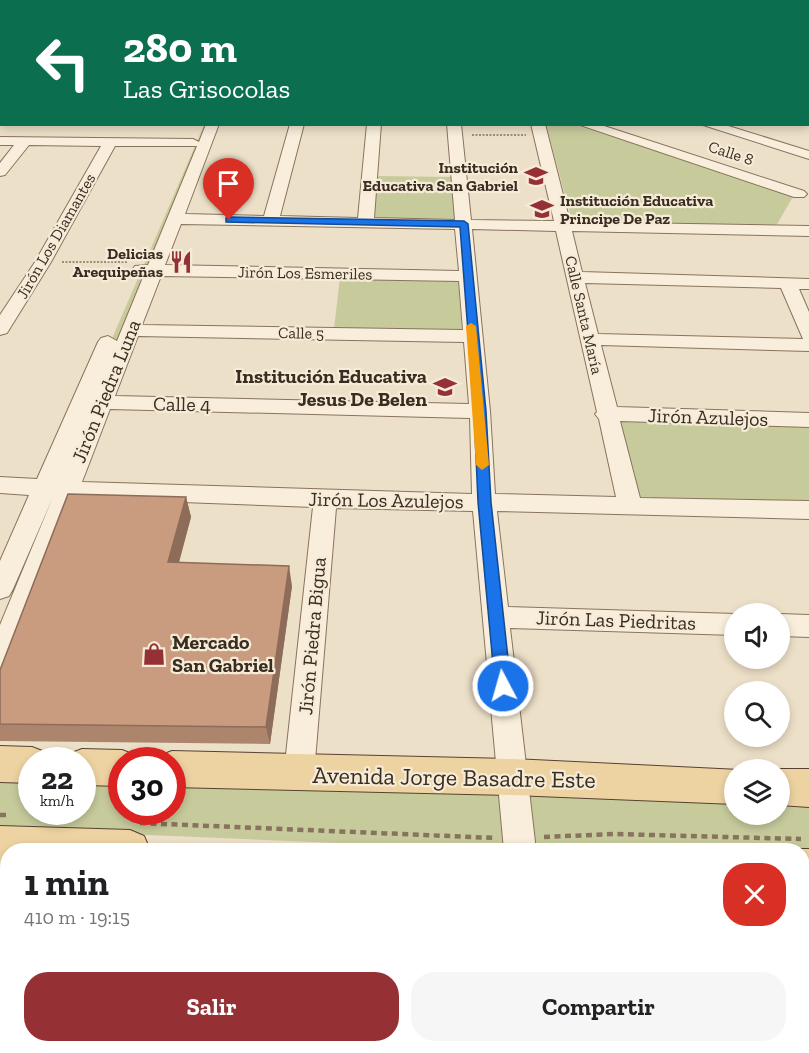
<!DOCTYPE html>
<html lang="es">
<head>
<meta charset="utf-8">
<style>
	:root { --surface:#fff; --page:#f6f6f6; --text:#202124; --muted:#757577; --accent:#953034 }
	body { margin:0; font-family:"Zilla Slab",serif; background:var(--page); color:var(--text); height:100vh; display:flex; flex-direction:column; font-size:22px; white-space:nowrap }
	* { box-sizing:border-box; margin:0 }
	p { font-size:20px; color:var(--muted) }
	.icon { flex:none; width:33px; height:33px; fill:none; stroke:currentColor; stroke-width:2; stroke-linecap:round; stroke-linejoin:round }
	.map { position:relative; flex:1; overflow:hidden }
	.drawer { position:absolute; left:0px; top:843px; width:810px; height:210px; display:flex; flex-direction:column; background:var(--surface); border-radius:24px 24px 0 0; box-shadow:0 3px 9px #0003 }
	.drawer>* { flex:none }
	.guide { position:absolute; left:0px; top:0px; width:810px; height:126px; box-shadow:0 3px 9px #0003; background:#0b6e4f; color:#fff; overflow:hidden }
	.tools { position:absolute; left:724px; top:603px; display:grid; gap:12px }
	.tools a { display:grid; place-items:center; width:66px; height:66px; border-radius:50%; background:var(--surface); box-shadow:0 3px 9px #0003; font-size:30px }
	.speed { position:absolute; left:18px; top:747px; display:flex; gap:12px; font-size:30px; font-weight:700; text-align:center }
	.speed>* { display:grid; place-content:center; width:78px; height:78px; border-radius:50%; background:var(--surface); box-shadow:0 3px 9px #0003; line-height:1 }
	.speed small { font-size:15px; font-weight:400 }
	.speed .limit { border:9px solid #d22; background:#fff; color:#111 }
	.pin { position:absolute; display:grid; place-items:center; width:51px; height:51px; color:#fff; margin:-62px -26px; border-radius:50% 50% 50% 0; rotate:-45deg; box-shadow:0 0 6px #0007 }
	.pin .icon { rotate:45deg }
	.me { position:absolute; width:66px; margin:-33px; rotate:354deg; stroke-linejoin:round; filter:drop-shadow(0 0 4px #0008) }
	.turn { display:flex; align-items:center; gap:21px; height:126px; padding:0 24px; font-size:27px }
	.turn .icon { width:78px; height:78px; stroke-width:2.5 }
	.turn b { display:block; font-size:42px; line-height:51px }
	.round { display:grid; place-items:center; flex:none; width:63px; height:63px; border-radius:24px; background:var(--page) }
	.summary { display:flex; align-items:center; justify-content:space-between; height:102px; padding:0 24px }
	h1 { font-size:36px; font-weight:800; line-height:45px }
	.action { display:flex; gap:12px; margin-top:auto; padding:12px 24px }
	.action a { flex:1; height:69px; border-radius:24px; background:var(--accent); color:#fff; font-size:24px; font-weight:800; line-height:69px; text-align:center }
	.action a+a { background:var(--page); color:var(--text) }
	.map>svg:first-child { display:block }
	.green { fill:#c7cb9c }
	.lines { fill:none; stroke-linecap:round; stroke-linejoin:round }
	.minor-casing { stroke:#88735e; stroke-width:2 }
	.major-casing { stroke:#574131; stroke-width:2 }
	.path-far1 { stroke:#88735e; stroke-width:1.5; stroke-dasharray:2 1.5; stroke-linecap:butt }
	.path { stroke:#88735e; stroke-width:4.5; stroke-dasharray:6 4.5; stroke-linecap:butt }
	.minor { fill:#f8eedb; fill-rule:evenodd }
	.major { fill:#eed3a2; fill-rule:evenodd }
	.wall { fill:#ad856d }
	.shaded-wall { fill:#8d6c59 }
	.building { fill:#c99b7f; stroke:#8d6c59; stroke-width:1.5 }
	.route { fill:#1a73e8; stroke:#114b97; stroke-width:1.5 }
	.slow { fill:#f59e0b }
	.labels { text-anchor:middle; dominant-baseline:central; stroke-width:4.5; stroke-linejoin:round; paint-order:stroke }
	.far-street-label { font-size:16px; fill:#392c21; stroke:#f5ebd7 }
	.far-poi-label { font-size:16px; font-weight:bold; fill:#392c21; stroke:#f5ebd7; text-anchor:end }
	.poi-label { font-size:20px; font-weight:bold; fill:#392c21; stroke:#f5ebd7; text-anchor:end }
	.street-label { font-size:20px; fill:#392c21; stroke:#f5ebd7 }
	.near-street-label { font-size:24px; fill:#392c21; stroke:#f5ebd7 }
</style>
</head>
<body>
<div class="map">
<svg width="809" height="1053" viewBox="0 0 809 1053">
	<rect width="100%" height="100%" fill="#ede0c8"/>
	<!-- green -->
	<path class="green" d="M204,125H209L63,474L55,471Z
		M546,125H575L794,195L776,226L572,221Z
		M377,176L451,177L456,220L374,218Z
		M340,277L458,278L462,332L334,329Z
		M614,419L809,424V504L634,499Z
		M0,770L31,771L32,812H82L83,773L121,774L122,812H172L173,775L500,785L506,850L0,829Z
		M525,788L735,795V814H780V796L809,797V860L802,850H532Z"/>
	<g class="lines">
		<!-- minor casing -->
		<g class="minor-casing">
			<path id="minor" d="M59,0H69L58,2Z
				M231,0H244L230,2Z
				M276,0H291L292,2H277Z
				M422,0H435L436,1L423,2Z
				M520,0H532L519,2Z
				M545,0H562L563,2H546Z
				M653,0H670L671,2H654Z
				M780,0H791L779,2Z
				M808,27H809V33H808Z
				M808,55H809V61H808Z
				M0,60H2L0,70Z
				M0,102H2V110H0Z
				M206,124H219L185,214L264,216L290,124H304L280,216L358,218L367,124H381L374,218L455,220L447,124H461L471,220L554,221L531,124H545L570,222L809,226V236L572,231L582,272L809,279V289H799L809,312V351L601,345L617,407L809,413V427L620,421L640,498L809,501V519L497,511L508,607L736,614L735,635L510,628L536,850H504L473,511L336,508L314,773L310,783L299,787L288,783L284,773L313,507L75,498L14,658L10,666L0,670V625L53,497L13,589L9,596L0,599V561L29,495L0,493V477L37,479L98,342L101,338L108,336L117,341L144,275L135,274L132,270L135,266L148,265L197,146H115L51,262L7,333L0,335V315L35,262L101,146L29,145L5,175L0,176V163L14,145H0V137L193,139L199,142ZM181,224L455,229L459,271L165,265ZM472,229L556,231L597,412L595,414L599,419L616,497L495,494L490,411ZM161,276L459,281L463,330L142,325ZM585,283L781,288L803,339L598,334ZM138,336L464,342L469,404L115,396ZM110,409L470,418L472,494L82,482Z
				M577,124H598L804,191L807,194L804,197H794Z
				M700,124H722L809,151V159Z
				M780,614L809,615V637L780,636Z
				M0,1002L8,1006V1046H20L21,1053H0Z
				M243,1046H281L283,1053H245Z
				M478,1046H516L519,1053H481Z
				M702,1046H741L744,1053H705Z"/>
		</g>
		<!-- major casing -->
		<g class="major-casing">
			<path id="major" d="M616,0H630L615,2Z
				M0,74H2L0,84Z
				M808,103H809V113H808Z
				M0,746L32,747L45,752L49,760H32V783L0,782Z
				M82,749L122,750L135,755L138,760H122V786L82,785V760H66L69,754Z
				M172,751L513,759L740,770H735V804L513,795L172,787V760H157L159,756Z
				M780,769H809V807L780,805V770H777Z
				M0,826L130,830L144,836L150,850H8V867L0,866Z
				M802,849H809V891H802V850H799Z"/>
		</g>
		<!-- path-far1 -->
		<path class="path-far1" d="M472,135H526
			M62,262H128"/>
		<!-- path -->
		<path class="path" d="M0,815H10
			M140,823L496,838
			M544,837L614,834L801,839"/>
		<!-- minor -->
		<use href="#minor" class="minor"/>
		<!-- major -->
		<use href="#major" class="major"/>
	</g>
	<!-- wall -->
	<path class="wall" d="M186,497L191,517L179,562L292,586L270,744L0,741V670Z"/>
	<!-- shaded-wall -->
	<path class="shaded-wall" d="M186,497L191,517L174,581L168,562Z
		M289,566L292,586L270,744L266,727Z"/>
	<!-- building -->
	<path class="building" d="M0,45H2V55L0,56Z
		M68,494L186,497L168,562L289,566L266,727L0,724V670Z"/>
	<!-- route -->
	<path class="route" d="M229,217L464,221L468,224L486,411L491,502L511,686L509,690L503,693L498,690L495,686L478,502L474,411L460,227L226,222V218Z"/>
	<!-- slow -->
	<path class="slow" d="M471,323L476,326L489,465L482,470L476,465L466,326Z"/>
	<!-- icons -->
	<defs>
		<g id="school-bare" transform="scale(1.8)"><path d="M0-5L7-2L0 1L-7-2ZM-4 1L0 2.5L4 1V4Q0 6-4 4Z" fill="#953034" stroke="#f5ebd7" stroke-width="2.5" paint-order="stroke"/></g>
		<g id="restaurant-bare" transform="scale(1.8)"><path d="M-5-6h1v4h1v-4h1v4h1v-4h1v5L-1.5 .5V6h-2V.5L-5-1ZM5-6V6H3V1.5H1.5Q1.5-4 5-6Z" fill="#953034" stroke="#f5ebd7" stroke-width="2.5" paint-order="stroke"/></g>
		<g id="shop-bare" transform="scale(1.8)"><path d="M-5-2.5h2.3a2.7 3.5 0 0 1 5.4 0H5L5.5 6h-11ZM-1.5-2.5h3a1.5 2.3 0 0 0-3 0Z" fill="#953034" stroke="#f5ebd7" stroke-width="2.5" paint-order="stroke"/></g>
	</defs>
	<g fill-rule="evenodd">
		<use href="#school-bare" x="536" y="176"/>
		<use href="#school-bare" x="542" y="209"/>
		<use href="#restaurant-bare" x="181" y="262"/>
		<use href="#school-bare" x="445" y="387"/>
		<use href="#shop-bare" x="154" y="654"/>
	</g>
	<g class="labels">
		<!-- far-street labels -->
		<g class="far-street-label">
			<text transform="translate(731 153) rotate(18)">Calle 8</text>
			<text transform="translate(56 236) rotate(-60)">Jirón Los Diamantes</text>
			<text transform="translate(305 273) rotate(1)">Jirón Los Esmeriles</text>
			<text transform="translate(584 315) rotate(77)">Calle Santa María</text>
			<text transform="translate(301 333) rotate(1)">Calle 5</text>
		</g>
		<!-- far-poi labels -->
		<g class="far-poi-label">
			<text x="518" y="167">Institución<tspan x="518" dy="18">Educativa San Gabriel</tspan></text>
			<text x="560" y="200" text-anchor="start">Institución Educativa<tspan x="560" dy="18">Principe De Paz</tspan></text>
			<text x="163" y="253">Delicias<tspan x="163" dy="18">Arequipeñas</tspan></text>
		</g>
		<!-- poi labels -->
		<g class="poi-label">
			<text x="427" y="376">Institución Educativa<tspan x="427" dy="23">Jesus De Belen</tspan></text>
			<text x="172" y="642" text-anchor="start">Mercado<tspan x="172" dy="23">San Gabriel</tspan></text>
		</g>
		<!-- street labels -->
		<g class="street-label">
			<text transform="translate(106 391) rotate(-68)">Jirón Piedra Luna</text>
			<text transform="translate(182 404) rotate(1)">Calle 4</text>
			<text transform="translate(708 417) rotate(2)">Jirón Azulejos</text>
			<text transform="translate(386 500) rotate(1)">Jirón Los Azulejos</text>
			<text transform="translate(616 620) rotate(2)">Jirón Las Piedritas</text>
			<text transform="translate(312 636) rotate(-85)">Jirón Piedra Bigua</text>
		</g>
		<!-- near-street labels -->
		<g class="near-street-label">
			<text transform="translate(454 777) rotate(1)">Avenida Jorge Basadre Este</text>
		</g>
	</g>
</svg>
<div class="tools">
<a><svg class="icon" aria-label="sound" viewBox="0 0 24 24"><path d="M4 9h4l5-4v14l-5-4H4zM17 9q2 3 0 6"/></svg></a>
<a><svg class="icon" aria-label="search" viewBox="0 0 24 24"><circle cx="10" cy="10" r="6"/><path d="M15 15l6 6"/></svg></a>
<a><svg class="icon" aria-label="layers" viewBox="0 0 24 24"><path d="M12 4l9 5-9 5-9-5zM3 14l9 5 9-5"/></svg></a>
</div>
<div class="speed"><div>22<small>km/h</small></div><div class="limit">30</div></div>
<div class="pin" style="left:229px;top:220px;background:#d93025"><svg class="icon" aria-label="arrive" viewBox="0 0 24 24"><path d="M6 21V4h12l-3 4 3 4H6"/></svg></div>
<svg class="me" style="left:503px;top:686px" viewBox="-20 -20 40 40"><circle r="17" fill="#1a73e8" stroke="#fff" stroke-width="3"/><path d="M0-11L8 9 0 5-8 9z" fill="#fff"/></svg>
<div class="guide">
<div class="turn"><svg class="icon" aria-label="left" viewBox="0 0 24 24"><path d="M17 20v-9H6M10 6l-5 5 5 5"/></svg><div><b>280 m</b>Las Grisocolas</div></div>
</div>
<section class="drawer">
<div class="summary"><div><h1>1 min</h1><p>410 m · 19:15</p></div><a class="round" style="background:#d93025;color:#fff"><svg class="icon" aria-label="close" viewBox="0 0 24 24"><path d="M6 6l12 12M18 6L6 18"/></svg></a></div>
<div class="action"><a>Salir</a><a>Compartir</a></div>
</section>
</div>
</body>
</html>
